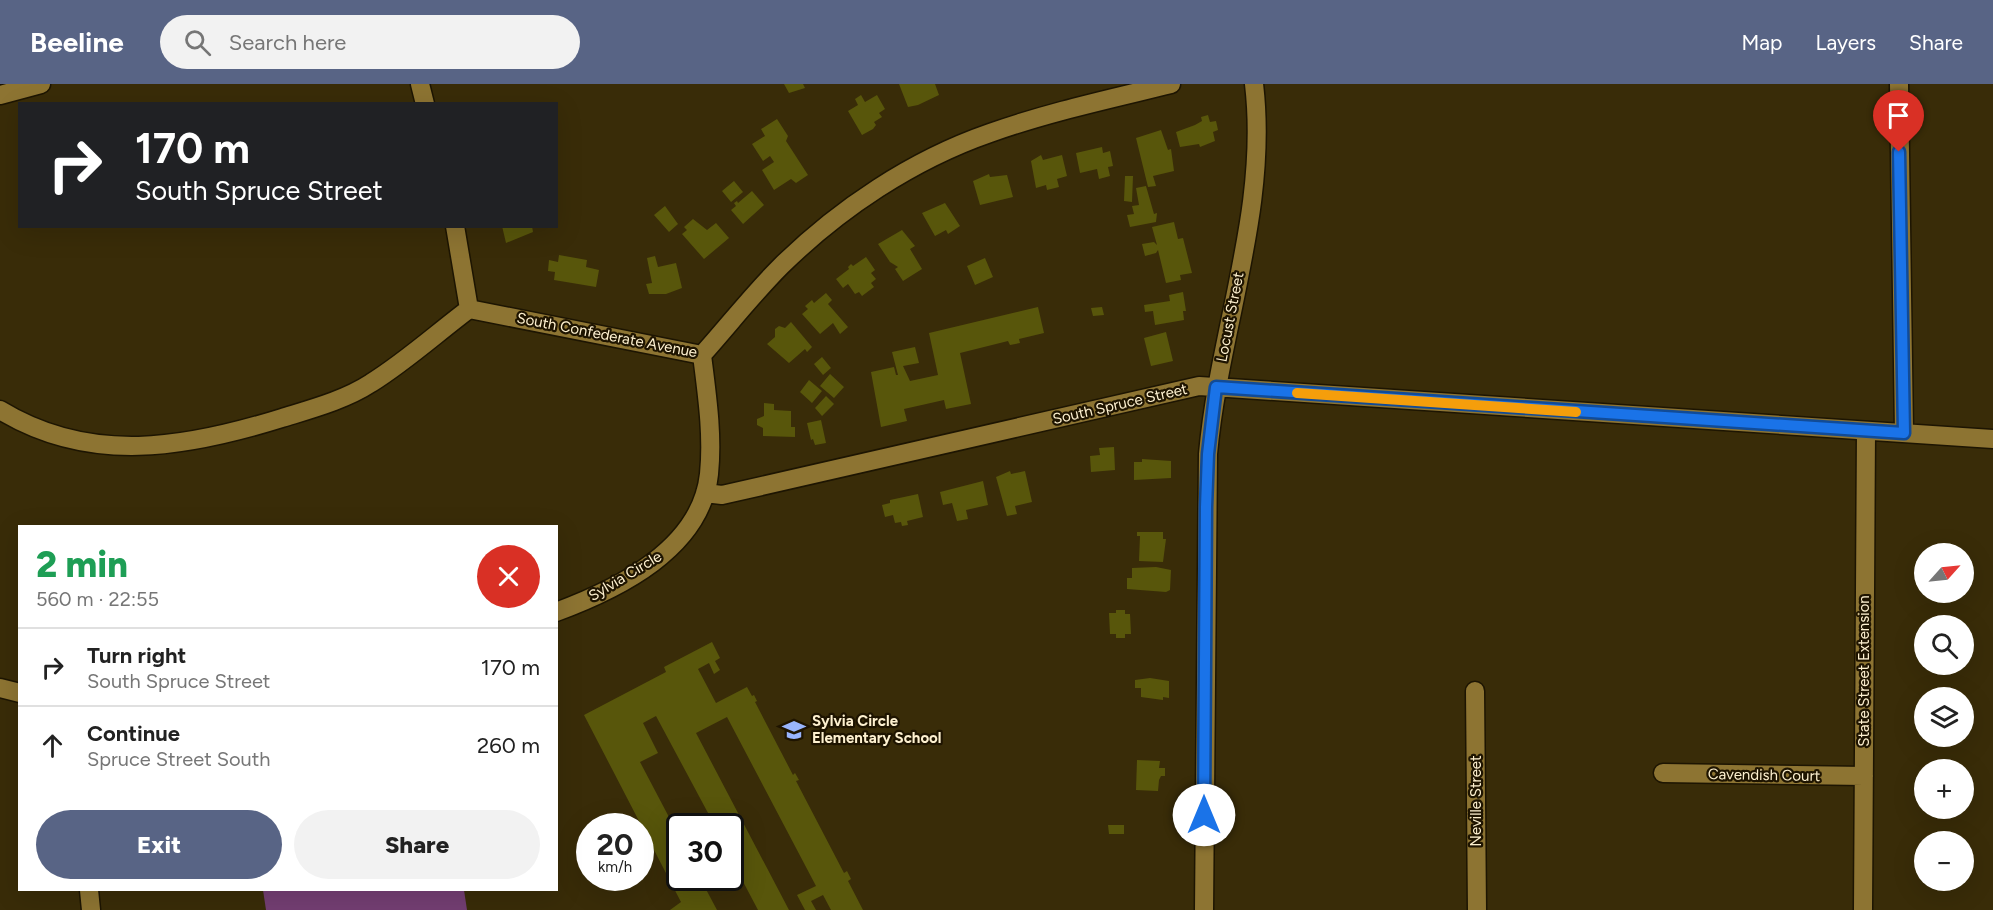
<!DOCTYPE html>
<html lang="en">
<head>
<meta charset="utf-8">
<style>
	:root { --surface:#fff; --page:#f2f2f2; --text:#222; --muted:#767676; --line:#e0e0e0; --accent:#586485 }
	body { margin:0; font-family:Figtree,sans-serif; background:var(--page); color:var(--text); height:100vh; display:flex; flex-direction:column; font-size:22px; white-space:nowrap }
	* { box-sizing:border-box; margin:0 }
	p { font-size:20px; color:var(--muted) }
	.icon { flex:none; width:33px; height:33px; fill:none; stroke:currentColor; stroke-width:2; stroke-linecap:round; stroke-linejoin:round }
	.map { position:relative; flex:1; overflow:hidden }
	.side { position:absolute; left:18px; top:441px; width:540px; height:366px; display:flex; flex-direction:column; background:var(--surface); border-radius:0px; box-shadow:0 6px 24px #0002 }
	.side>* { flex:none }
	.top-card { position:absolute; left:18px; top:18px; width:540px; height:126px; border-radius:0px; box-shadow:0 6px 24px #0002; background:#202124; color:#fff; overflow:hidden }
	.needle { width:39px; rotate:63deg }
	.tools { position:absolute; left:1914px; top:459px; display:grid; gap:12px }
	.tools a { display:grid; place-items:center; width:60px; height:60px; border-radius:50%; background:var(--surface); box-shadow:0 6px 24px #0002; font-size:30px }
	.speed { position:absolute; left:576px; top:729px; display:flex; gap:12px; font-size:30px; font-weight:700; text-align:center }
	.speed>* { display:grid; place-content:center; width:78px; height:78px; border-radius:50%; background:var(--surface); box-shadow:0 6px 24px #0002; line-height:1 }
	.speed small { font-size:15px; font-weight:400 }
	.speed .limit { border:3px solid #111; border-radius:9px; background:#fff; color:#111 }
	.pin { position:absolute; display:grid; place-items:center; width:51px; height:51px; color:#fff; margin:-62px -26px; border-radius:50% 50% 50% 0; rotate:-45deg; box-shadow:0 0 6px #0007 }
	.pin .icon { rotate:45deg }
	.me { position:absolute; width:66px; margin:-33px; rotate:0deg; stroke-linejoin:round; filter:drop-shadow(0 0 4px #0008) }
	.turn { display:flex; align-items:center; gap:21px; height:126px; padding:0 18px; font-size:27px }
	.turn .icon { width:78px; height:78px; stroke-width:2.5 }
	.turn b { display:block; font-size:42px; line-height:51px }
	.round { display:grid; place-items:center; flex:none; width:63px; height:63px; border-radius:32px; background:var(--page) }
	.headline { display:flex; align-items:center; justify-content:space-between; height:102px; padding:0 18px }
	h1 { font-size:36px; font-weight:800; line-height:45px; color:#1e9e55 }
	.action { display:flex; gap:12px; margin-top:auto; padding:12px 18px }
	.action a { flex:1; height:69px; border-radius:36px; background:var(--accent); color:#fff; font-size:24px; font-weight:800; line-height:69px; text-align:center }
	.action a+a { background:var(--page); color:var(--text) }
	ul { padding:0; list-style:none }
	li { display:flex; align-items:center; gap:18px; height:78px; padding:0 18px; border-top:2px solid var(--line) }
	li div { flex:1 }
	li b { display:block; font-size:22px }
	li em { font-style:normal }
	header { display:flex; align-items:center; gap:36px; box-sizing:border-box; height:84px; padding:0 30px; background:var(--accent); color:#fff }
	header strong { font-size:28px }
	nav { display:flex; gap:33px; margin-inline-start:auto; font-size:21px }
	.search { width:420px; height:54px; background:var(--page); display:flex; align-items:center; gap:15px; box-sizing:border-box; padding:0 21px; border-radius:33px; color:var(--muted); font-size:22px }
	.map>svg:first-child { display:block }
	.green { fill:#733e72 }
	.building { fill:#58560b }
	.lines { fill:none; stroke-linecap:round; stroke-linejoin:round }
	.street-casing { stroke:#1d1502; stroke-width:21 }
	.secondary-casing { stroke:#1d1502; stroke-width:21 }
	.street { stroke:#8d7432; stroke-width:18 }
	.secondary { stroke:#8d7432; stroke-width:18 }
	.route-casing { stroke:#114b97; stroke-width:15 }
	.route { stroke:#1a73e8; stroke-width:10 }
	.slow { stroke:#f59e0b; stroke-width:10 }
	.labels { text-anchor:middle; dominant-baseline:central; stroke-width:4.5; stroke-linejoin:round; paint-order:stroke }
	.street-label { font-size:15px; fill:#fef1d0; stroke:#1e1400 }
	.poi-label { font-size:15px; font-weight:bold; fill:#fef1d0; stroke:#1e1400; text-anchor:start }
</style>
</head>
<body>
<header>
<strong>Beeline</strong>
<div class="search"><svg class="icon" aria-label="search" viewBox="0 0 24 24"><circle cx="10" cy="10" r="6"/><path d="M15 15l6 6"/></svg>Search here</div>
<nav><a>Map</a><a>Layers</a><a>Share</a></nav>
</header>
<div class="map">
<svg width="1993" height="826" viewBox="0 0 1993 826">
	<rect width="100%" height="100%" fill="#392c08"/>
	<!-- green -->
	<path class="green" d="M263,806H464L467,826H266Z"/>
	<!-- building -->
	<path class="building" d="M784,0H803L805,4L789,9Z
		M899,0H935L939,11L918,21L908,23Z
		M861,11L865,18L877,11L885,25L879,29L882,33L874,38L876,41L873,45L862,51L848,27L858,21L855,15Z
		M1208,31L1210,38L1216,37L1218,46L1213,48L1215,57L1200,63L1199,60L1180,63L1176,48L1195,41L1202,37L1201,33Z
		M777,35L788,52L786,57L808,91L796,99L791,95L774,106L762,86L774,78L770,72L763,77L752,60L765,52L761,45Z
		M1161,46L1168,66L1171,65L1174,87L1153,92L1156,102L1148,103L1136,54Z
		M1102,63L1103,69L1110,67L1113,82L1108,83L1110,92L1099,95L1097,85L1080,89L1076,69Z
		M1041,71L1043,76L1062,71L1067,92L1057,95L1059,103L1047,106L1046,101L1036,104L1031,77Z
		M989,90L990,93L1007,91L1013,113L980,121L973,97Z
		M1125,92H1133L1132,118L1124,117Z
		M734,97L743,108L731,118L722,107Z
		M1146,102L1154,130L1157,129L1156,138L1130,143L1127,131L1134,130L1132,122L1139,121L1136,104Z
		M752,107L764,121L743,140L731,126L736,122L734,119L737,117L738,119Z
		M945,119L960,142L948,150L946,146L935,152L922,129Z
		M665,122L678,140L669,148L654,131Z
		M693,135L707,146L716,139L729,154L704,175L682,150L687,146L684,143Z
		M1174,138L1178,155L1183,154L1192,189L1180,191L1181,196L1166,199L1158,166L1156,169L1145,172L1142,160L1154,158L1157,161L1152,143Z
		M502,142H532L533,148L506,159Z
		M902,146L915,162L910,165L922,185L903,197L895,185L898,183L890,178L878,160Z
		M559,171L587,176L586,183L599,186L596,203L554,196L555,188L548,187L549,176L558,178Z
		M655,172L658,183L676,179L682,204L666,210H649L646,200L652,199L647,174Z
		M866,173L875,186L871,189L876,195L871,199L874,203L862,212L859,208L855,210L848,200L843,204L836,195L849,185L848,183L851,180L853,182Z
		M985,174L993,193L975,201L967,182Z
		M1183,208L1186,227H1183L1184,236L1155,241L1153,227L1145,228L1144,221L1170,217L1169,211Z
		M826,209L832,216L828,220L848,243L840,250L833,239L820,250L802,230L808,225L805,222L812,216L814,219Z
		M1038,223L1044,249L1019,255L1020,259L1010,261L1008,257L960,269L971,320L946,325L944,316L904,325L907,337L881,343L871,288L894,283L896,291H898L892,268L915,263L919,279L903,282L910,297L938,291L929,249Z
		M1102,223L1104,231L1093,232L1091,224Z
		M791,238L812,263L807,268L805,265L789,279L767,260L775,253V245L779,242L785,244Z
		M1166,248L1173,277L1151,282L1144,254Z
		M822,273L831,284L823,291L814,280Z
		M830,290L844,303L834,314L820,302Z
		M809,296L822,307L812,319L800,308Z
		M826,312L834,320L822,332L815,324Z
		M764,319L774,320V326L791,327V343H795V353L763,352V344L757,341V335L764,332Z
		M821,336L826,359L815,361L813,355L811,356L807,339Z
		M1114,363L1115,386L1091,388L1090,372L1100,371L1099,364Z
		M1142,375L1171,377V394L1134,396V378H1142Z
		M1010,387L1011,390L1025,387L1032,418L1015,422L1017,430L1007,432L996,393Z
		M983,397L988,421L966,426L968,435L957,437L952,419L943,421L940,408Z
		M918,410L923,433L907,437L908,441L902,442L901,438L895,439L893,431L885,433L882,421L890,419V416Z
		M1137,448H1163V455H1166L1163,478L1139,477L1140,452H1137Z
		M1156,483L1171,486L1170,506L1166,508L1127,505V494H1132V484Z
		M1116,526H1125V530H1130L1131,550H1125V554H1116V550H1110L1109,529H1116Z
		M712,558L720,574L715,577L720,586L714,590L709,579L698,585L716,619L747,603L752,612L754,611L757,617L755,618L793,691L795,689L799,696L796,697L844,789L847,787L851,795L848,797L863,826H831L823,811L811,817L816,826H805L797,811L816,802L727,633L696,649L789,826H758L730,773V742H715L656,632L643,639L658,669L640,678L680,754V794H700L717,826H670L681,818L584,631L666,588L664,583Z
		M1150,594L1169,597V614L1163,613V616L1141,613V604H1135V596Z
		M1137,676L1160,677L1159,684H1165V692H1161L1159,696L1158,707L1136,706Z
		M1108,741H1124V750H1109Z"/>
	<g class="lines">
		<!-- street casing -->
		<g class="street-casing">
			<path id="street" d="M420,0L425,20
				M1899,0L1904,349
				M455,142L469,225
				M702,271C728,242 753,210 781,182C839,125 912,76 990,49C1049,28 1110,15 1171,0
				M0,326C90,381 186,364 282,334C311,325 345,316 371,299C405,278 437,249 469,225L702,271
				M705,409L722,411L1199,302L1993,355
				M556,528C618,505 701,465 709,390C713,351 707,311 702,271
				M0,604L20,609
				M1475,607L1477,826
				M1663,689L1864,692
				M89,806L91,826
				M1204,826L1208,370C1219,246 1269,125 1254,0
				M1863,826L1866,348"/>
		</g>
		<!-- secondary casing -->
		<g class="secondary-casing">
			<path id="secondary" d="M0,11L41,0"/>
		</g>
		<!-- street -->
		<use href="#street" class="street"/>
		<!-- secondary -->
		<use href="#secondary" class="secondary"/>
	</g>
	<g class="lines">
		<!-- route casing -->
		<g class="route-casing">
			<path id="route" d="M1204,731L1206,423L1208,370L1216,303L1904,349L1899,68"/>
		</g>
		<!-- route -->
		<use href="#route" class="route"/>
		<!-- slow -->
		<path class="slow" d="M1297,309L1576,328"/>
	</g>
	<!-- icons -->
	<defs>
		<g id="school-bare" transform="scale(1.8)"><path d="M0-5L7-2L0 1L-7-2ZM-4 1L0 2.5L4 1V4Q0 6-4 4Z" fill="#99b5fd" stroke="#1e1400" stroke-width="2.5" paint-order="stroke"/></g>
	</defs>
	<g fill-rule="evenodd">
		<use href="#school-bare" x="794" y="646"/>
	</g>
	<g class="labels">
		<!-- street labels -->
		<g class="street-label">
			<text transform="translate(1230 233) rotate(-79)">Locust Street</text>
			<text transform="translate(607 251) rotate(11)">South Confederate Avenue</text>
			<text transform="translate(1120 320) rotate(-13)">South Spruce Street</text>
			<text transform="translate(625 492) rotate(-31)">Sylvia Circle</text>
			<text transform="translate(1864 587) rotate(-90)">State Street Extension</text>
			<text transform="translate(1764 691) rotate(1)">Cavendish Court</text>
			<text transform="translate(1476 717) rotate(-90)">Neville Street</text>
		</g>
		<!-- poi labels -->
		<g class="poi-label">
			<text x="812" y="637">Sylvia Circle<tspan x="812" dy="17">Elementary School</tspan></text>
		</g>
	</g>
</svg>
<div class="tools">
<a><svg class="needle" viewBox="-14 -14 28 28"><path d="M0-13l5 13h-10z" fill="#e53935"/><path d="M0 13l5-13h-10z" fill="#767676"/></svg></a>
<a><svg class="icon" aria-label="search" viewBox="0 0 24 24"><circle cx="10" cy="10" r="6"/><path d="M15 15l6 6"/></svg></a>
<a><svg class="icon" aria-label="layers" viewBox="0 0 24 24"><path d="M12 4l9 5-9 5-9-5zM3 14l9 5 9-5"/></svg></a>
<a>+</a>
<a>−</a>
</div>
<div class="speed"><div>20<small>km/h</small></div><div class="limit">30</div></div>
<div class="pin" style="left:1899px;top:68px;background:#d93025"><svg class="icon" aria-label="arrive" viewBox="0 0 24 24"><path d="M6 21V4h12l-3 4 3 4H6"/></svg></div>
<svg class="me" style="left:1204px;top:731px" viewBox="-20 -20 40 40"><circle r="19" fill="#fff"/><path d="M0-13L10 11 0 6-10 11z" fill="#1a73e8"/></svg>
<div class="top-card">
<div class="turn"><svg class="icon" aria-label="right" viewBox="0 0 24 24"><path d="M7 20v-9h11M14 6l5 5-5 5"/></svg><div><b>170 m</b>South Spruce Street</div></div>
</div>
<section class="side">
<div class="headline"><div><h1>2 min</h1><p>560 m · 22:55</p></div><a class="round" style="background:#d93025;color:#fff"><svg class="icon" aria-label="close" viewBox="0 0 24 24"><path d="M6 6l12 12M18 6L6 18"/></svg></a></div>
<ul>
<li><svg class="icon" aria-label="right" viewBox="0 0 24 24"><path d="M7 20v-9h11M14 6l5 5-5 5"/></svg><div><b>Turn right</b><p>South Spruce Street</p></div><em>170 m</em></li>
<li><svg class="icon" aria-label="ahead" viewBox="0 0 24 24"><path d="M12 20V5M6 11l6-6 6 6"/></svg><div><b>Continue</b><p>Spruce Street South</p></div><em>260 m</em></li>
</ul>
<div class="action"><a>Exit</a><a>Share</a></div>
</section>
</div>
</body>
</html>
